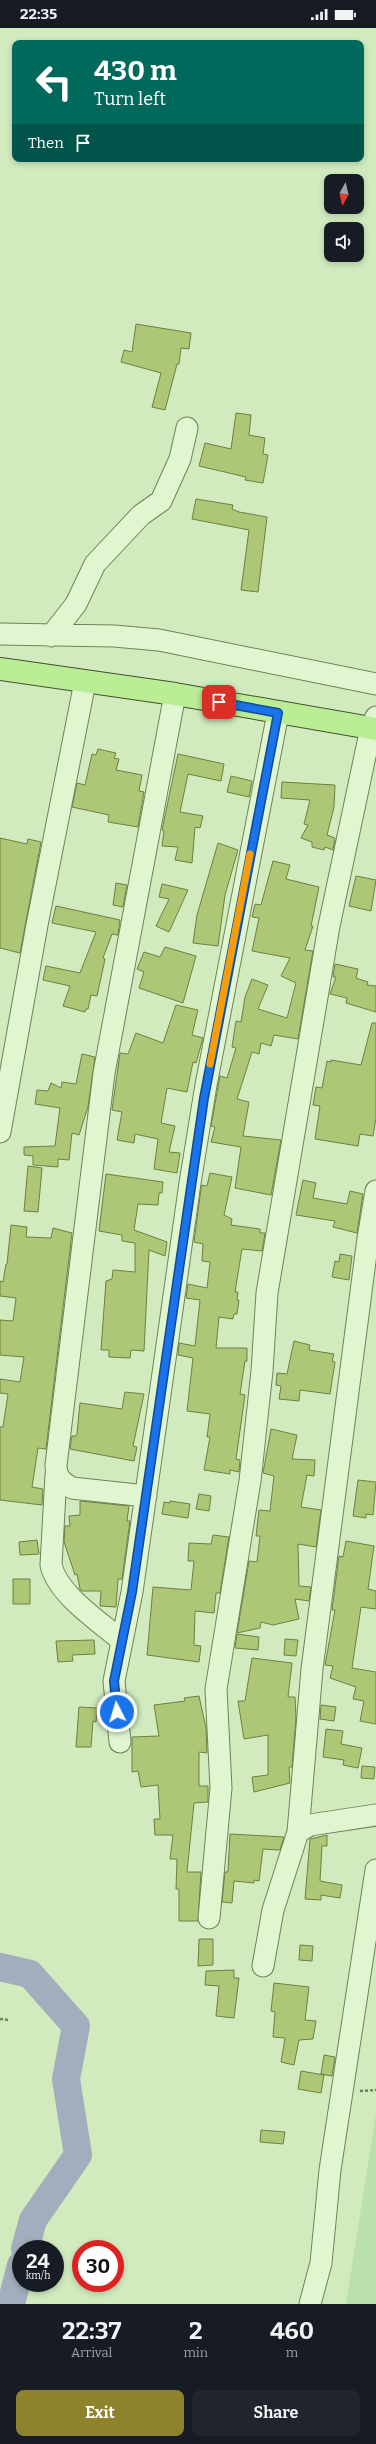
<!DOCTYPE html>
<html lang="en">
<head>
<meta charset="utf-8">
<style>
	:root { --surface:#171b24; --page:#20242c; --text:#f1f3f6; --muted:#9ea1a6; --accent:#8e832c }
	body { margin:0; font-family:Bitter,serif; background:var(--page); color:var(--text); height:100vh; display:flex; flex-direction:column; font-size:15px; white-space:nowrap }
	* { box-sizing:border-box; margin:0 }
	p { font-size:13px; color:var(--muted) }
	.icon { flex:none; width:22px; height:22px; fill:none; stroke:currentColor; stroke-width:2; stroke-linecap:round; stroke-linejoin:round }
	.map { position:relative; height:2276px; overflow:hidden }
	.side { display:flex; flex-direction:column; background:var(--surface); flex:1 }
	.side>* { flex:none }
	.top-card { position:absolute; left:12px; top:12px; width:352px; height:122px; border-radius:8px; box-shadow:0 2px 6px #0003; background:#00695c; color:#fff; overflow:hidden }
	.needle { width:26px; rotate:188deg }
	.tools { position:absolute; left:324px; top:146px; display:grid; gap:8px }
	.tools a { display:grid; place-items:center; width:40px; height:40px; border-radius:8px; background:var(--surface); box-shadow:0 2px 6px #0003; font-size:20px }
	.speed { position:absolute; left:12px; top:2212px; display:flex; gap:8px; font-size:20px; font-weight:700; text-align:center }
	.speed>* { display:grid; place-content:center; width:52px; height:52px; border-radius:50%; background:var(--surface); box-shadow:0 2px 6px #0003; line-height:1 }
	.speed small { font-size:10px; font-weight:400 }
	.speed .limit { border:6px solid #d22; background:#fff; color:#111 }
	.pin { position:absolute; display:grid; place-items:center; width:34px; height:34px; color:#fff; margin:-17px; border-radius:8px; box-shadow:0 2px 6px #0006 }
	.me { position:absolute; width:44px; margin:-22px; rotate:355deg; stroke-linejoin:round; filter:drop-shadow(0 0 3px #0008) }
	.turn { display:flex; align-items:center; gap:14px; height:84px; padding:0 16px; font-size:18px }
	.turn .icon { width:52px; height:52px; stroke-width:2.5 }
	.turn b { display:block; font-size:28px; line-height:34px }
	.then { display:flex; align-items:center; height:38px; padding:0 16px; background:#0003; gap:8px; font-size:15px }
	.eta { display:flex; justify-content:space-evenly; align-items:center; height:68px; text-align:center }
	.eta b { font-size:24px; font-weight:700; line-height:28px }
	.button { display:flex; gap:8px; margin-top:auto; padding:8px 16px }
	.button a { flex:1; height:46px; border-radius:8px; background:var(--accent); color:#fff; font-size:16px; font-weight:700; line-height:46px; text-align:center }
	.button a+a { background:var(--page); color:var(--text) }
	.status { display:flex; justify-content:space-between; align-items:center; height:28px; padding:0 20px; background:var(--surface); direction:ltr }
	.status svg { height:11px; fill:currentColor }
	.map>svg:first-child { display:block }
	.farmland { fill:#bae0ad }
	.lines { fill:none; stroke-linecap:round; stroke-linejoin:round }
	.river { stroke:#a2adbd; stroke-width:28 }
	.building { fill:#aec776; stroke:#6d8040 }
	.minor-casing { stroke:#708258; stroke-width:23 }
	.major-casing { stroke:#43502d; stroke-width:24 }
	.path { stroke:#708258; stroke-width:2.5; stroke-dasharray:3 2; stroke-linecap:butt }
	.minor { stroke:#e0f6d1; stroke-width:21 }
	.major { stroke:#bbed97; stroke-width:22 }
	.route-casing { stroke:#114b97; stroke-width:10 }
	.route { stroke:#1a73e8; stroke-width:7 }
	.slow { stroke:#f59e0b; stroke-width:7 }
</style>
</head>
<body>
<div class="status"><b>22:35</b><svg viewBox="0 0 49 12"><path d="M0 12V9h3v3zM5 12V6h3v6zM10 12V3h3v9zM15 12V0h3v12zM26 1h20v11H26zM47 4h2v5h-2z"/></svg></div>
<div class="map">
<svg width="376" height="2276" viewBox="0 0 376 2276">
	<rect width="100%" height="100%" fill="#d1ebbf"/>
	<!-- farmland -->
	<path class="farmland" d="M376,2085V2276H346Z"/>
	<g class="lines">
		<!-- river -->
		<path class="river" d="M0,1939L30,1946L76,1998L66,2051L78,2127L33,2192L25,2221
			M11,2276L21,2237"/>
	</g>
	<!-- building -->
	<path class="building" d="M136,296L191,305L189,321L181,320L179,336H177L165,382L152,379L161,345L121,334L124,322L132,324Z
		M236,385L251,387L249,407L265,410L263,426L268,427L263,455L245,452L246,449L199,438L205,415L231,421Z
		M196,471L233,477L232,481L239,484L267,489L258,564L241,562L249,502L192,491Z
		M98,721L116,725L114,730L119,731L116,742L142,747L139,763L144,764L138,799L108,794L109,787L72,779L77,755L85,757L92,726L96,727Z
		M178,726L224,736L221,753L188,746L180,784L203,788L200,800L195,799L192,835L175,832L178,819L162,818L164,803L162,802Z
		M231,748L252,753L249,769L227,764Z
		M282,754L335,757L334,779L327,807L335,810L333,822L325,819L324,822L312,819V814L301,810L308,797L304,796L310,772L281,770Z
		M0,810L27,816L28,811L41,814L20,925L0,920Z
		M218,815L238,822L225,867L218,918L193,915L197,887Z
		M273,833L290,837L286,851L319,859L311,898H313L305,922L313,923L298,1011L274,1007L271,1018L261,1015L259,1026L252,1024L237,1071L249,1074L243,1108L281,1112L271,1167L235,1160L241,1119L211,1114L215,1099L211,1098L220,1048L227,1050L236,1020L232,1019L236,993L241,994L245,969L252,951L268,957L258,981L287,990L296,955L281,948L290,930L252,923L259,890L252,889L255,876L261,877Z
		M356,848L376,852L371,883L349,878Z
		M116,855L127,857L123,879L113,877Z
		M162,856L188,862L169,904L156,898L169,871L159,869Z
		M56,878L120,892L118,907L112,906L103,930L105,931L97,968L91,967L88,981H86L85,984L63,978L70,958L43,952L46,938L80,945L96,904L52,895Z
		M165,919L196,928L183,975L139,960L144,944L137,941L144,924L160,929Z
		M335,936L358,941L356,950L368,954L367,957L376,958V984L346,975L347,970L330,966L336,949H333Z
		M176,977L198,982L192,1007L203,1010L196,1035L193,1034L187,1064L167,1060L161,1095L175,1098L169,1124L180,1125L177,1145L154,1141L158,1111L135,1106L134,1115L117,1112L122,1084L112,1082L120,1025L128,1026L136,1005L163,1015Z
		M372,995H376V1090L373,1108L360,1106L358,1118L315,1111L320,1078L313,1077L316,1059L322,1060L327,1033L331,1034V1032L361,1037Z
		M82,1026L95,1029L88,1079L79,1107L72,1105L69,1132L58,1131V1139L33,1137V1128L24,1127V1119L55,1118L60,1080L35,1076L37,1062L48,1063L51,1055L61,1060L62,1054L76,1056Z
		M28,1138L42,1140L38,1184L24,1183Z
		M210,1145L232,1149L224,1187L232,1191L231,1197L260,1201V1205H265L262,1223L242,1221L235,1264H238L237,1272H239L237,1286H234L233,1291L219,1289L216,1320H247V1333H245L240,1366L245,1367L236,1431L240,1432L239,1444L230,1442V1446L204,1442L210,1409H207L210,1386L187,1383L193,1330L178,1327L179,1315L195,1318L200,1272L186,1270L188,1256L207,1260L210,1234L202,1233L203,1216L194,1214L201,1161L202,1157L207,1158Z
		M106,1146L163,1154L162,1165H159L158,1177L138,1176L134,1202L167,1214L165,1228L149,1222L144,1323L131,1322L130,1330L109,1329V1322H101L106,1253L112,1251L113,1242L135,1244V1215L122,1213V1207L99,1203Z
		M303,1152L316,1155L313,1170L347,1176L350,1163L363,1166L357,1205L333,1199L335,1193L296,1187Z
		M11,1197L27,1199L26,1209L51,1210L53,1200L72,1205L46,1421L38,1420L32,1459L43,1461L42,1477L0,1472V1399H3L8,1366L0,1365V1351L20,1354L24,1329L0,1327V1292L13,1293L16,1270L0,1268V1253L3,1254L6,1236H7Z
		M340,1226L352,1228L349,1252L332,1249L335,1233L339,1234Z
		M294,1313L310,1317L309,1322L334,1326L332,1333L335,1334L330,1366L300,1362L299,1373L279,1371L281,1358L276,1357L277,1345L287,1346Z
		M125,1364L144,1366L133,1418L137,1419L134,1433L70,1421L72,1408H76L77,1406L80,1375L122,1381Z
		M271,1401L297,1407L292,1431L315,1432L314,1448L307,1447L301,1479L321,1482L316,1519L298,1516L299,1558L311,1559L309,1573L295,1571L299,1591L273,1597L261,1594L260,1600L237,1605L249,1533L257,1534L260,1508H256L259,1482L270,1483L274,1448L263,1445Z
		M358,1452L376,1454L373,1487L366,1486V1490L353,1488Z
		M199,1466L211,1468L209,1483L196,1481Z
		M80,1473L129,1478L127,1493H130L122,1551H118L116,1579L100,1578L101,1563H82L80,1561L77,1546L75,1547L64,1514L65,1498H70L69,1488L80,1487Z
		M170,1473L190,1476L188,1490L162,1486L164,1474L170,1475Z
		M213,1507L229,1509L220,1565H216L214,1585L195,1583L194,1617L201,1618L199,1634L147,1627L153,1559L191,1562L194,1533H188L189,1515L211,1516Z
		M37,1512L39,1526L20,1527L19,1514Z
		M346,1513L374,1518L368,1561L376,1563V1581L361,1579L352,1640L376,1644V1696L360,1693L364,1673L353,1671L356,1659L330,1650L333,1638L325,1637L335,1582H332L339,1528L343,1529Z
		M13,1551H30V1576H13Z
		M237,1606L259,1609L258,1622L235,1620Z
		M285,1611L298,1612L296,1628L284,1627Z
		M94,1612L95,1626L72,1627L73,1633L58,1634L56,1613Z
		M252,1630L292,1635L288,1669H295L296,1690L292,1739H289L290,1755L254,1764L252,1749L268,1747V1707L244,1711L238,1673H245Z
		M199,1668L206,1700L207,1725L199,1724V1758H208V1774L194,1775L187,1844H201L198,1893H179V1861H176L177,1831H170L173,1807H155L154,1791H160L158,1757L141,1759L138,1743L132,1744V1709L159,1708L154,1677L185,1673L184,1670Z
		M321,1677L336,1679L334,1693L320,1691Z
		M79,1679L97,1680L96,1694L93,1693L91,1719H76Z
		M326,1701L343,1703L341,1716L362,1720L358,1740L343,1737L344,1732L323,1729Z
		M362,1738L375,1739L374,1751L361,1750Z
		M230,1806L284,1809L280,1822L263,1821L259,1853L254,1852V1855L234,1853L232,1875L222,1874L225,1844H228Z
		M327,1807V1818H322L320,1853L342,1857L340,1870L321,1867V1872L305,1871L310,1811Z
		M199,1911H213V1937L198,1938Z
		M300,1917L313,1918L312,1933L299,1932Z
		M234,1942V1950H239L234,1990L216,1988L219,1958L205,1957L206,1943Z
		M274,1955L309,1959L305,1992L316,1993L313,2011L299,2012L294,2037L281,2034L285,2010L273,2009L275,1984L271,1983Z
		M324,2027L335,2029L332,2048L321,2046Z
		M301,2043L324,2047L321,2065L298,2061Z
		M261,2102L285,2104L283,2116L260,2114Z"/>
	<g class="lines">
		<!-- minor casing -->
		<g class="minor-casing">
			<path id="minor" d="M0,606L114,608L159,612L376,656
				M51,608L76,576L95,536L141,487L161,473L180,431L187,400
				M0,1104L37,897L85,654
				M56,1447L51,1537C58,1567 99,1593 122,1613
				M146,1468L72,1460C62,1454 56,1450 56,1437L104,1045L175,666
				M120,1714L114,1653L132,1564L190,1155L206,1057L278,685
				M298,1804L310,1797L376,1787
				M209,1890L221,1760L216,1661L250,1453L262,1343L267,1265L329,898L371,700L376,689
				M263,1938L273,1882L298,1804L312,1641L368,1210L376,1163
				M310,2276L321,2235L330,2142L376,1842"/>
		</g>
		<!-- major casing -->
		<g class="major-casing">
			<path id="major" d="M0,641L175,666L376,701"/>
		</g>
		<!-- path -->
		<path class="path" d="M0,1991L9,1992
			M360,2063L376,2062"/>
		<!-- minor -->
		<use href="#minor" class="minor"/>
		<!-- major -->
		<use href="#major" class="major"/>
	</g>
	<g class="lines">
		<!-- route casing -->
		<g class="route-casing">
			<path id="route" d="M117,1684L114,1653L132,1564L204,1070L278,685L219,674"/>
		</g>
		<!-- route -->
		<use href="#route" class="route"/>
		<!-- slow -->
		<path class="slow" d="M210,1036L250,826"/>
	</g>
</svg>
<div class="tools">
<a><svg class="needle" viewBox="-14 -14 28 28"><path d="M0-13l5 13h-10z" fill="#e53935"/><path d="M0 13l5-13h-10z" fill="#9ea1a6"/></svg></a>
<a><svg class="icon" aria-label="sound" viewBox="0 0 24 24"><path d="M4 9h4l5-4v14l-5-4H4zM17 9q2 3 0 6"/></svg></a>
</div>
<div class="speed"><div>24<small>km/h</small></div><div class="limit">30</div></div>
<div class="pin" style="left:219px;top:674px;background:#d93025"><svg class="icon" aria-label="arrive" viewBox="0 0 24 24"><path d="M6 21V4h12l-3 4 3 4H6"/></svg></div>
<svg class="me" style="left:117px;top:1684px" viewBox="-20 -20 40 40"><circle r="17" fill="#1a73e8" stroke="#fff" stroke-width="3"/><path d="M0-11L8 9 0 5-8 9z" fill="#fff"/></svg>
<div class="top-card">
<div class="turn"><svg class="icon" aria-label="left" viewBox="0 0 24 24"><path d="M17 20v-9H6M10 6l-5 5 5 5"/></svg><div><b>430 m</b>Turn left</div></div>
<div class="then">Then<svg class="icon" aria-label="arrive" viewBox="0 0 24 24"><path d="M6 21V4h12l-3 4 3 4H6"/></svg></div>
</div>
</div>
<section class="side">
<div class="eta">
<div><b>22:37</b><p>Arrival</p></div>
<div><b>2</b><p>min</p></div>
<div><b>460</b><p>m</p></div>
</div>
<div class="button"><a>Exit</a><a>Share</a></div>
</section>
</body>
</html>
